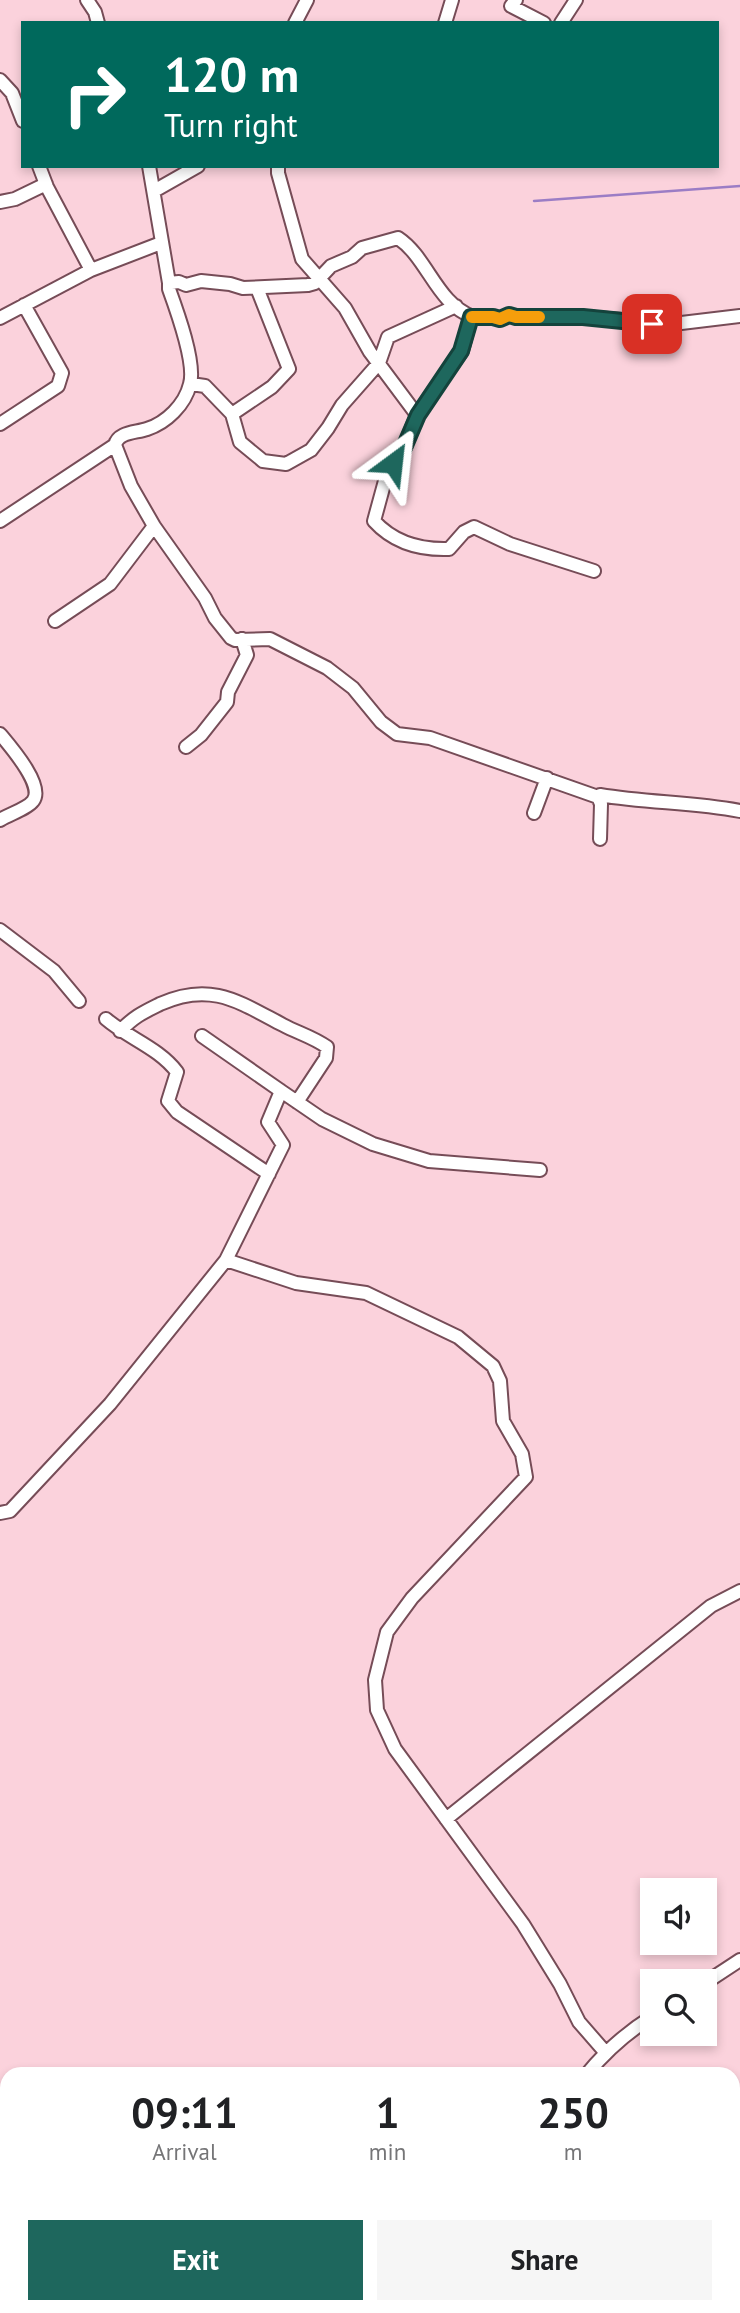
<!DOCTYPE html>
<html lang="en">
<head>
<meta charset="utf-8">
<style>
	:root { --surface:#fff; --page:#f6f6f6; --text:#202124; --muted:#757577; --accent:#1e675d }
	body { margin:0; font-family:"PT Sans",sans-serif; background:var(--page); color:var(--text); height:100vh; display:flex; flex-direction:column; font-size:26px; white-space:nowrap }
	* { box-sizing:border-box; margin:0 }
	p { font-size:23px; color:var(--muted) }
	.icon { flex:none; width:38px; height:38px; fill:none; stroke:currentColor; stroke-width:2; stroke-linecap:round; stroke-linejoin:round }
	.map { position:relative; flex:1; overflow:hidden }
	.details { position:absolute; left:0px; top:2067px; width:740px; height:247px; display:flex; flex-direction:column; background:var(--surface); border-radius:21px 21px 0 0; box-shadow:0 4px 10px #0003 }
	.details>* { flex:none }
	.guide { position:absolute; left:21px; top:21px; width:698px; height:147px; border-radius:0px; box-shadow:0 4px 10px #0003; background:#00695c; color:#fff; overflow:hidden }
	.fabs { position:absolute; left:640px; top:1878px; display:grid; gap:14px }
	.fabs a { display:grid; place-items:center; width:77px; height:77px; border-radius:0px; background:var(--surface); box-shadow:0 4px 10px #0003; font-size:35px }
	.pin { position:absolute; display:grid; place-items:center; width:60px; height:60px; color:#fff; margin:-30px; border-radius:14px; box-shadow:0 4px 10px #0006 }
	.me { position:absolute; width:77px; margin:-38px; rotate:30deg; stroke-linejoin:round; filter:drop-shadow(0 0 5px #0008) }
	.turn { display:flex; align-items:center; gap:24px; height:147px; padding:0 28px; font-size:32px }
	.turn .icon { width:91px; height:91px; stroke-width:2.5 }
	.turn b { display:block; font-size:49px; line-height:60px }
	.eta { display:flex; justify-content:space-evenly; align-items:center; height:119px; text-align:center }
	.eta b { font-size:42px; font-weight:700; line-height:49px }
	.action { display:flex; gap:14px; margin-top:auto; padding:14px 28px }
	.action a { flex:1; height:80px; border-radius:0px; background:var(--accent); color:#fff; font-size:28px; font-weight:700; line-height:80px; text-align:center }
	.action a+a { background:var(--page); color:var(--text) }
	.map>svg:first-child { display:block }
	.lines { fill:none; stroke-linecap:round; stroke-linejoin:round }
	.stream { stroke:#9b7dc5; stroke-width:2.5 }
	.minor-casing { stroke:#764c57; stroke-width:16 }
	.minor { stroke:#fff; stroke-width:12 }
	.route-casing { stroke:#14433c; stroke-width:18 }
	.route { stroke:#1e675d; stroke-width:12 }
	.slow { stroke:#f59e0b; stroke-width:12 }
</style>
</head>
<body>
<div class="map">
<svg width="740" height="2313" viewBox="0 0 740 2313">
	<rect width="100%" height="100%" fill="#fbd2dc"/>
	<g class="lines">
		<!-- stream -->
		<path class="stream" d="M534,201L740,186"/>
		<!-- minor casing -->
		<g class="minor-casing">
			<path id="minor" d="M87,0L95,12L98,23
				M516,0L511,6L544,23
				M295,23L307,0
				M445,23L452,0
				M561,23L576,0
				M0,80L12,93L23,121
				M39,166L47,187L91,270
				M149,166L169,283L179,282L186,285L201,281L230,284L243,288L308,285L315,283L331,266L352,257L362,248L398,238C428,258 436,303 473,317C482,320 491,316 500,319L509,315L516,317H583L673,324L740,316
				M278,166V173L302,259L345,308L370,352L417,415
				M154,191L198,166
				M0,202L15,199L46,184
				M169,283V289C177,311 196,363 190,384C185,405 166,423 147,429C135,433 118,432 115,445L131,486L154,526L205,598L215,618L231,638L235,640L270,639L327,668L353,688L381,722L397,734L430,738L598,797L601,804L600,839
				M471,317L462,351L417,415L403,450L393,463L386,477L374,521C394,543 421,550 449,549L464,532L474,527L510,544L594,571
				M0,318L91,270L161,243
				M191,384L205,386L232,414L240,442L263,461L286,464L311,450L328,428L342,405L379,363L388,337L456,306
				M232,414L272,387L289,369L257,288
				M0,424L58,386L62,373L24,305
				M0,521L115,445
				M55,621L110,584L154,526
				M0,734C10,746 45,786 33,801C27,809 9,814 0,820
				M186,747L201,735L227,702L228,692L247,655L242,639
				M598,797L600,795C647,803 693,802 740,811
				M534,813L547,778
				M0,930L54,971L79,1001
				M106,1019C128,1038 159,1048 177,1072L168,1101L177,1112L269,1174
				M120,1031C135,1016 142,1013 160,1004C211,981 239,1002 283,1025C298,1033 313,1037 327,1047L326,1058L297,1102
				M202,1036L281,1091
				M226,1260L283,1145L268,1122L281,1091L322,1119L373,1144L429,1161L540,1170
				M0,1513L10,1511L110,1404L226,1260L296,1283L366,1293L458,1337L493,1366L500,1381L503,1421L522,1454L526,1477L412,1598L387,1632L375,1680L377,1710L395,1749L523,1924L560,1984L579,2022L606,2053
				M446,1819L711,1606L740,1591
				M705,1983L740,1960
				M587,2074C605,2052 629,2031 653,2016
				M0,2275L7,2292
				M15,2306L19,2313
				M145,2313L156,2306"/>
		</g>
		<!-- minor -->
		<use href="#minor" class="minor"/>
	</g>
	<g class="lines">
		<!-- route casing -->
		<g class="route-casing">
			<path id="route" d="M393,463L403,450L418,415L461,351L471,317H493L500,319L509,315L516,317H583L652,324"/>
		</g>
		<!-- route -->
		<use href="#route" class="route"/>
		<!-- slow -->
		<path class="slow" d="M472,317H493L500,319L509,315L516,317H539"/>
	</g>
</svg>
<div class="fabs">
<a><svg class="icon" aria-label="sound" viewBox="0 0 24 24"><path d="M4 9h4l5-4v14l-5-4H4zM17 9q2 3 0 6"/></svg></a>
<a><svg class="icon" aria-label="search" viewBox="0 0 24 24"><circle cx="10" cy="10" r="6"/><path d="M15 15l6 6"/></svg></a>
</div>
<div class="pin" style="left:652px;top:324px;background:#d93025"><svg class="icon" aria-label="arrive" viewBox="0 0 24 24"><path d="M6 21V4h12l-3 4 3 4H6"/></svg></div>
<svg class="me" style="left:393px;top:463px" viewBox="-20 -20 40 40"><path d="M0-17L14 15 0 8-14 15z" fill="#1e675d" stroke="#fff" stroke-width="4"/></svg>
<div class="guide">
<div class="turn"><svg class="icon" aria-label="right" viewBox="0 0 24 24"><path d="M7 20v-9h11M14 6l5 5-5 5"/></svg><div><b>120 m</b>Turn right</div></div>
</div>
<section class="details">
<div class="eta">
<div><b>09:11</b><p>Arrival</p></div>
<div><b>1</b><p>min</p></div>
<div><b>250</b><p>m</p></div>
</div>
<div class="action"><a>Exit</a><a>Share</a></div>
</section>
</div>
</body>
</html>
